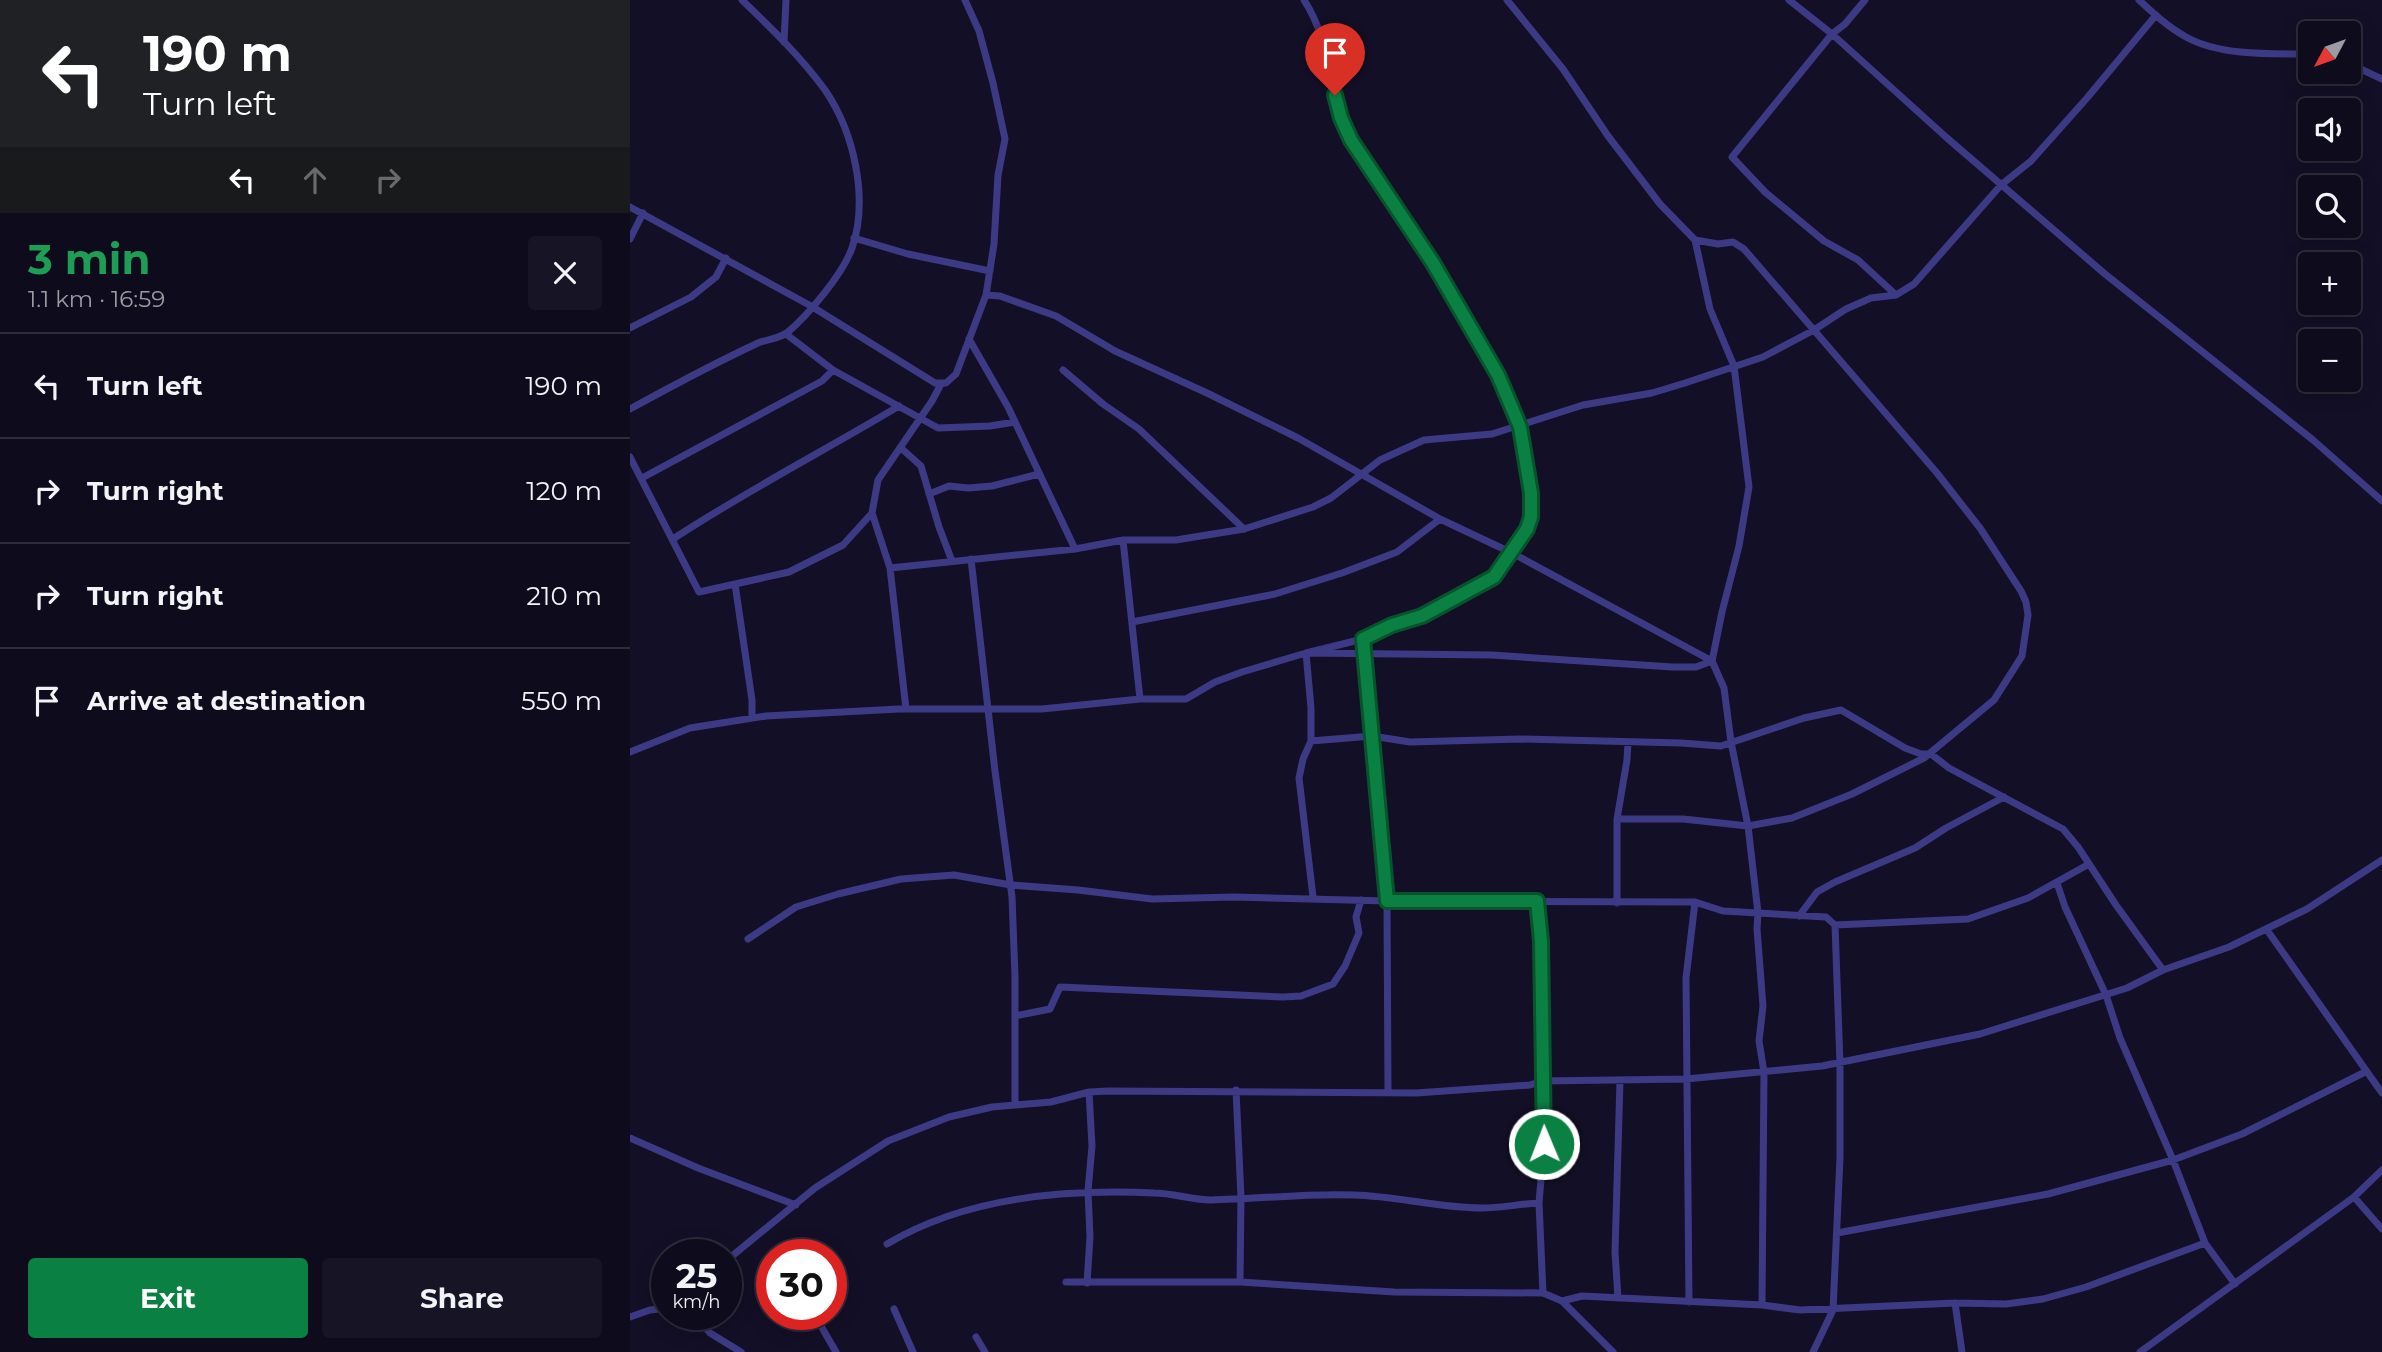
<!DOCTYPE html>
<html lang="en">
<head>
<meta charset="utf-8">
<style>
	:root { --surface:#0e0b1c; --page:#171425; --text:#f1f3f6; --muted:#9b9ba3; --line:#2e2b3b; --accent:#0b8043 }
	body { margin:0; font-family:Montserrat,sans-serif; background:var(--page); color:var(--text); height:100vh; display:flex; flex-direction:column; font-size:26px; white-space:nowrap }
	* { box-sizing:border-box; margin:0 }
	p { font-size:23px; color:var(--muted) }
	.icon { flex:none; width:38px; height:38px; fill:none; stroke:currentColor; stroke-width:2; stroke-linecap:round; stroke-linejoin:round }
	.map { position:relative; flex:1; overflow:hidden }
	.details { display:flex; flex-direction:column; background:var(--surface); width:630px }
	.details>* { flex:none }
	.guide { background:#202124; color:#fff; overflow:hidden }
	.needle { width:46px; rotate:229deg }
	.fabs { position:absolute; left:1668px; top:21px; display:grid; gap:14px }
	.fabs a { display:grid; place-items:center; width:63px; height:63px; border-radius:7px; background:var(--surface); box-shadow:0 4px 18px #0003,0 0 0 2px var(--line); font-size:35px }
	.speed { position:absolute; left:21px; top:1239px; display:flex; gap:14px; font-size:35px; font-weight:700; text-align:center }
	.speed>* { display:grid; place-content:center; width:91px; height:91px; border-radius:50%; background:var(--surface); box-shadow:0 4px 18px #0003,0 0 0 2px var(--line); line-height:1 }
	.speed small { font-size:18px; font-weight:400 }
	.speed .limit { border:10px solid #d22; background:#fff; color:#111 }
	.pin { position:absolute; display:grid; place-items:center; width:60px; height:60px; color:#fff; margin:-72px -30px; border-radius:50% 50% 50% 0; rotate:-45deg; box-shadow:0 0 7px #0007 }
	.pin .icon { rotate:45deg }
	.me { position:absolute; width:77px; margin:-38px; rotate:359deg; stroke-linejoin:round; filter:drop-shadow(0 0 5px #0008) }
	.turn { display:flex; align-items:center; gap:24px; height:147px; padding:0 28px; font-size:32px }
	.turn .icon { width:91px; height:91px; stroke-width:2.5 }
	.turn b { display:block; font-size:49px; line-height:60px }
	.lanes { display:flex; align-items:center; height:66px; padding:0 28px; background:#0003; justify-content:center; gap:35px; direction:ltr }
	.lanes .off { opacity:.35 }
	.round { display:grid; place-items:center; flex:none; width:74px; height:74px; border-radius:7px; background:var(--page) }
	.summary { display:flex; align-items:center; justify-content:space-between; height:119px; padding:0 28px }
	h1 { font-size:42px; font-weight:700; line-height:52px; color:#1e9e55 }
	.primary-button { display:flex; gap:14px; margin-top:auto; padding:14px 28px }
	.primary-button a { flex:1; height:80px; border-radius:7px; background:var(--accent); color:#fff; font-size:28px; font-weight:700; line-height:80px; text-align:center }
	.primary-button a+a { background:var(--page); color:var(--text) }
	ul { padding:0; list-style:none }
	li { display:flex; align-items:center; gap:21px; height:105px; padding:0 28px; border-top:2px solid var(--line) }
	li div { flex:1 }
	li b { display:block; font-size:26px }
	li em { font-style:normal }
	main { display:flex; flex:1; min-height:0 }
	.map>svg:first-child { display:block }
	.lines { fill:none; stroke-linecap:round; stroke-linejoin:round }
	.street { stroke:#3d3a85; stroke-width:7 }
	.route-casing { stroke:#07532c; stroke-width:18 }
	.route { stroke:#0b8043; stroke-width:12 }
</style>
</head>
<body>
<main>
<section class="details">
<div class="guide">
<div class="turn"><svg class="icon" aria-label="left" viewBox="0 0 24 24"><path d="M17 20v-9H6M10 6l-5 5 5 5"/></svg><div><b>190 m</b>Turn left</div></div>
<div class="lanes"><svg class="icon" aria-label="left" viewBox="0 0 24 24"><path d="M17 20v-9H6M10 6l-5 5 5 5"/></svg><svg class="icon off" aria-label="ahead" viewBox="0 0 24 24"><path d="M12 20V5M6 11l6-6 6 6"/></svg><svg class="icon off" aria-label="right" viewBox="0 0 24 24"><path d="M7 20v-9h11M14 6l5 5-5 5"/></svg></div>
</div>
<div class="summary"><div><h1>3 min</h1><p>1.1 km · 16:59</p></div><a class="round"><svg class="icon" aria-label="close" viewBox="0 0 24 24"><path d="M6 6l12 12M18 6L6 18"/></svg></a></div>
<ul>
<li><svg class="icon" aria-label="left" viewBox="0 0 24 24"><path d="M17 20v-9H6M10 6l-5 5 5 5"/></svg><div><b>Turn left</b></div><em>190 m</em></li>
<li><svg class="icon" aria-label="right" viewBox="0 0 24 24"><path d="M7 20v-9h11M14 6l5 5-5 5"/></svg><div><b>Turn right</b></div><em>120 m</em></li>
<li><svg class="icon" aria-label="right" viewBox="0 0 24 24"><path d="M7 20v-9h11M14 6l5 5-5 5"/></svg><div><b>Turn right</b></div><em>210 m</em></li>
<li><svg class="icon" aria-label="arrive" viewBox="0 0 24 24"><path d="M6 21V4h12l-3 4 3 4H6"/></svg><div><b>Arrive at destination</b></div><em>550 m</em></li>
</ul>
<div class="primary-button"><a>Exit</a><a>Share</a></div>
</section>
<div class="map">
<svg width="1752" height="1352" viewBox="0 0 1752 1352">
	<rect width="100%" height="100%" fill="#130f26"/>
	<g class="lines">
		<!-- street -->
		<path class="street" d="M335,0L349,31L363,83L375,139L368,175L364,244L356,295
			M1159,0L1202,34L1317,138L1475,274L1683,440L1752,501
			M1235,0L1215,24L1202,34L1102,157L1135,192L1194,241L1228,260L1266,295
			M1509,0C1524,14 1538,27 1556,37C1590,56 1642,54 1680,54
			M154,42L156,0
			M1718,63L1752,79
			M0,207L181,306L305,383H316L326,374L356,295L370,296L426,316L485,351L577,393L668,438L810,519L882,553L1082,661L1094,688L1101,742L1118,826L1128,913L1196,917L1205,925L1210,1064V1158L1203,1310L1183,1352
			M224,238L278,254L360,271
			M0,239L13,213
			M0,328L61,297L86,277L96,258
			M156,334L203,370L308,428L360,426L385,422
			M339,339L378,407L445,549
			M433,370L473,404L509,429L614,529
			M0,409C42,386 85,363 128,343C137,339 150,339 158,332C178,315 213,274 222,248C239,199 224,132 195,90C171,57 141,28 112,0
			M271,448L291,466L309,527L322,561
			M0,457L69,592L159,572L213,545L242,513L260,568L445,549L493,540H546L614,529L683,507L701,498L750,460L794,440L862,434L953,405L1022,393L1055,383L1133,357L1184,330L1216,309L1241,298L1266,295L1284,284L1371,185L1401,161L1457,98L1526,15
			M12,478L192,381L203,370
			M299,494L319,486L338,488L362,486L409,474
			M242,513L248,480L302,401L311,384
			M43,539C116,491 194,451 269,406
			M493,540L510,699
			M341,559L365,771L382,897L385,976V1105
			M260,568L276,709
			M105,584L122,700V718
			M502,622L645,594L712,573L767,552L810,519
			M681,741L742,736L780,742L890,739L1051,743L1091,746L1174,718L1211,710L1275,748L1291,754H1301L1319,768L1433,829L1448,847L1486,905L1533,970
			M0,752L60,728L136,716L269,709H412L510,699H556L585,682L612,672L676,653L733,639L762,625L792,616L864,577L882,553L901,517V493L898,463L889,427L868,375L843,329L803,263L721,140C701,95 701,41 674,0
			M987,819L997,760L998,742
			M1427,883L1435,907L1476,995L1490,1038L1543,1160L1575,1243L1605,1284
			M683,897L669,778L673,759L681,741V708L676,653L862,655L1042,667H1066L1082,661L1092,612L1109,546L1119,487L1104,366L1080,309L1065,240L1030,204L978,136L933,69L877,0
			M907,901L911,941L914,1144L909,1203L913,1293
			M987,903V819H1053L1118,826L1162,818L1222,794L1294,758L1364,700L1392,656L1398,615L1396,602L1391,591L1350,528L1307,473L1114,249L1103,242L1088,244L1065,240
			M1169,916L1187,892L1205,882L1285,848L1316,828L1374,797
			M1205,925L1338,919L1398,898L1459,864
			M1637,930L1752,1093
			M118,939L166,907L208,894L271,879L324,875L381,885L448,890L522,899L604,897L757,901L733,639
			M385,1016L420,1009L430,987L653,997L671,996L703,984L715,966L729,933L726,917L731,900
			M606,1090L611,1197L610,1282
			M758,1092L757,901L1065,902L1093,911L1128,913L1127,929L1133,1006L1129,1041L1134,1072L1132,1305
			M0,1138L68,1168L166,1205
			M1724,1197L1752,1229
			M1207,1233L1418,1194L1543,1160L1612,1134L1735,1072
			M257,1244C336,1197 434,1189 524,1193C543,1193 562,1200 581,1200C629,1199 677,1193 724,1195C767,1196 809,1208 851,1208C870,1208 890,1204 909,1203
			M96,1261L185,1188L258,1141L319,1117L362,1107L421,1102L459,1092L478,1091L786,1093L900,1085L912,1081L1056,1079L1192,1066L1350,1034L1497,988L1533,970L1599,947L1677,909L1752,860
			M436,1282H610L764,1292L913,1293L932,1301L952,1296L1132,1305L1170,1310L1325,1303L1376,1304L1413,1299L1456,1287L1575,1243
			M457,1283L460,1237L458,1191L462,1146L459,1092
			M988,1298L985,1252L990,1081
			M932,1301L983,1352
			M1059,1302L1056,978L1065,902
			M1325,1303L1332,1352
			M264,1309L283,1352
			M64,1314L80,1333L111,1352
			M184,1314L206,1352
			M0,1317L20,1310L37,1308
			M346,1337L355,1352
			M1510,1352L1724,1197L1752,1170"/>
	</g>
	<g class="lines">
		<!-- route casing -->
		<g class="route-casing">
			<path id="route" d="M705,95L711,118L721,140L803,263L868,375L890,427L901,493V517L897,529L864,577L792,616L762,625L733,639L757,901H907L911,941L914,1144"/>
		</g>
		<!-- route -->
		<use href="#route" class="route"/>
	</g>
</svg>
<div class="fabs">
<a><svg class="needle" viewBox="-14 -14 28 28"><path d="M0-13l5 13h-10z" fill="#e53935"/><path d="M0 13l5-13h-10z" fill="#9b9ba3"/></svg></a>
<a><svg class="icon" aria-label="sound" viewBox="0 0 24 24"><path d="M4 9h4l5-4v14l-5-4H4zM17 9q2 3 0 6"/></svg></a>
<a><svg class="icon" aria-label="search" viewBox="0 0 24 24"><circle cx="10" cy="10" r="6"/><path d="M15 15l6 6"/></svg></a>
<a>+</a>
<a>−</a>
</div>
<div class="speed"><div>25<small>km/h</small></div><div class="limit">30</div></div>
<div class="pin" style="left:705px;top:95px;background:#d93025"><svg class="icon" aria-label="arrive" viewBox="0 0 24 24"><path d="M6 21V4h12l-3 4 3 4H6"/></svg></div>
<svg class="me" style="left:914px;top:1144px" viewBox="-20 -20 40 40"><circle r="17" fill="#0b8043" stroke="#fff" stroke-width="3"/><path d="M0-11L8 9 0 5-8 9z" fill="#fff"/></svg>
</div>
</main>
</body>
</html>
